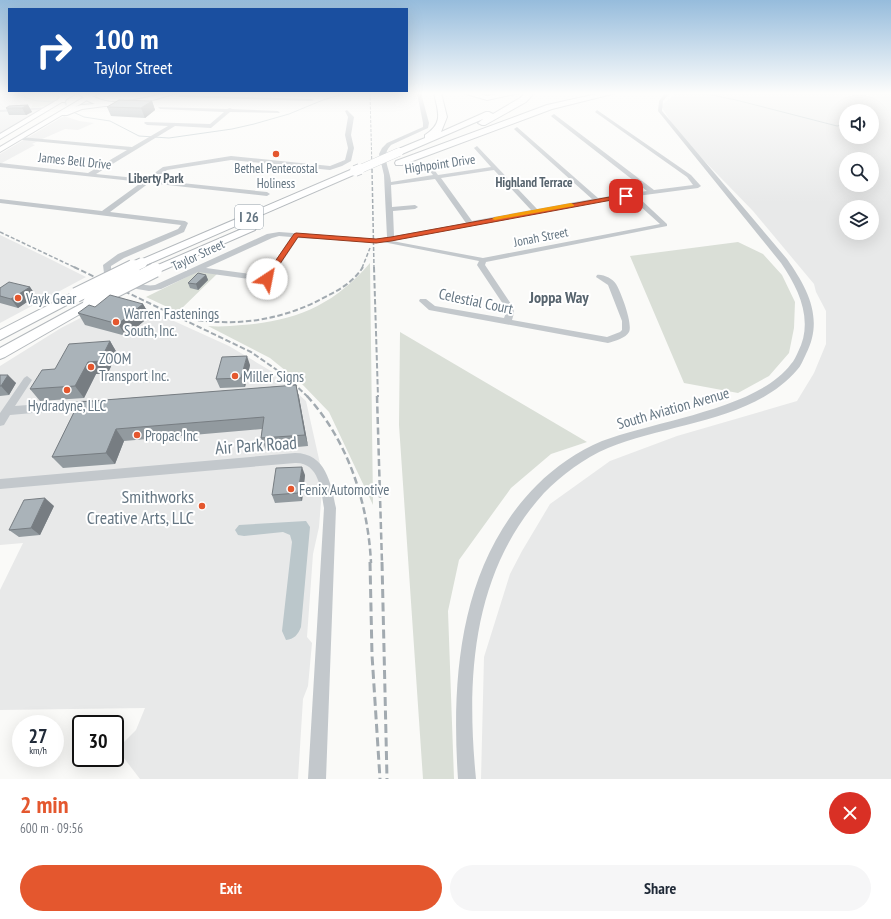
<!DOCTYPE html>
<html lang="en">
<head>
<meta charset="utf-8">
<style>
	:root { --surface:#fff; --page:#f6f6f7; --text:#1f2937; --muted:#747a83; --accent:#e4572e }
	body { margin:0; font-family:"PT Sans Narrow",sans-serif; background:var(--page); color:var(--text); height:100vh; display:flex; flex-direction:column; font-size:15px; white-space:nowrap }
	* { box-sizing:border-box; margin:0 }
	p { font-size:13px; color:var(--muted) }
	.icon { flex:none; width:22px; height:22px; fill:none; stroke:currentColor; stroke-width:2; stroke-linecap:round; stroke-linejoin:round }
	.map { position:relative; height:779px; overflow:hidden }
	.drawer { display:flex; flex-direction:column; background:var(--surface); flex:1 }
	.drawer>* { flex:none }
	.hud { position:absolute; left:8px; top:8px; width:400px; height:84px; border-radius:0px; box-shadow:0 4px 16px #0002; background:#1a4fa0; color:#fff; overflow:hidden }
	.controls { position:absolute; left:839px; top:104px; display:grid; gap:8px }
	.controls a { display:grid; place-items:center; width:40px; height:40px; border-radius:50%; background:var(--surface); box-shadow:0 4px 16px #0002; font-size:20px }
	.speed { position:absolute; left:12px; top:715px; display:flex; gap:8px; font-size:20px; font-weight:700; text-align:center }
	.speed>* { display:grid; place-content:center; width:52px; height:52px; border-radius:50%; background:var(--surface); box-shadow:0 4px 16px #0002; line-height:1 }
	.speed small { font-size:10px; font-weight:400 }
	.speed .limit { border:2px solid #111; border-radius:6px; background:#fff; color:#111 }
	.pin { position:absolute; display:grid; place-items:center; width:34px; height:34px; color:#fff; margin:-17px; border-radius:8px; box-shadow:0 2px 6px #0006 }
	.me { position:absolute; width:44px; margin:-22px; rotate:34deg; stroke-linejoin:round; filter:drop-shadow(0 0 3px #0008) }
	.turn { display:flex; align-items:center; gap:14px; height:84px; padding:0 20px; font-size:18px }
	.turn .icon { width:52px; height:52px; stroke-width:2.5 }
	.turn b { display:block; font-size:28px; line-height:34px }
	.round { display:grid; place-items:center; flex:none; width:42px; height:42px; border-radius:21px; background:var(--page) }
	.summary { display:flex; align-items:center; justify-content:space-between; height:68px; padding:0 20px }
	h1 { font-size:24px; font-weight:700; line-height:30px; color:var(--accent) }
	.button { display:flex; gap:8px; margin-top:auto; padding:8px 20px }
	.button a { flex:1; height:46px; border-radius:24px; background:var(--accent); color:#fff; font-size:16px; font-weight:700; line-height:46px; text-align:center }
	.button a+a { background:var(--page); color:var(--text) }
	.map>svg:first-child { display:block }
	.built { fill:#e8e9e9; fill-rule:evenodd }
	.green { fill:#dadfd7 }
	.water { fill:#bbc7cb }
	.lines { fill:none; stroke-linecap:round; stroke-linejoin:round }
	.stream { stroke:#bbc7cb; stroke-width:1 }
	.major-casing { stroke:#b5babe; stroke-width:2 }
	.highway-casing { stroke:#b4b9bd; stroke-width:2 }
	.minor { fill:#c3c8cc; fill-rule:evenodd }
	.major { fill:#fff; fill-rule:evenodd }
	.highway { fill:#fff; fill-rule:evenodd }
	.rail-far4 { stroke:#a2aab0; stroke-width:1; stroke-dasharray:3 1.5; stroke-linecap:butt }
	.rail-far3 { stroke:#a2aab0; stroke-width:1.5; stroke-dasharray:4 2; stroke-linecap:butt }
	.rail-far2 { stroke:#a2aab0; stroke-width:2; stroke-dasharray:5.5 2.5; stroke-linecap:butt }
	.rail-far1 { stroke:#a2aab0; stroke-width:2.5; stroke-dasharray:7 3.5; stroke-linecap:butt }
	.rail { stroke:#a2aab0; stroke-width:3; stroke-dasharray:9 4.5; stroke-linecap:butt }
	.highway-bridge-far2-casing { stroke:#b4b9bd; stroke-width:9; stroke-linecap:butt }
	.highway-bridge-far1-casing { stroke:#b4b9bd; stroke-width:12; stroke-linecap:butt }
	.highway-bridge-casing { stroke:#b4b9bd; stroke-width:16; stroke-linecap:butt }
	.highway-bridge-far2 { stroke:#fff; stroke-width:8 }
	.highway-bridge-far1 { stroke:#fff; stroke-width:10 }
	.highway-bridge { stroke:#fff; stroke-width:14 }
	.wall { fill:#929a9f }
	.shaded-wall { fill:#777d82 }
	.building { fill:#aab3b9; stroke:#777d82 }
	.route { fill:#e4572e; stroke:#94391e }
	.slow { fill:#f59e0b }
	.poi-dot { fill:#e4572e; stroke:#fff; stroke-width:1.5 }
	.labels { text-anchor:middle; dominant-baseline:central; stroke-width:4; stroke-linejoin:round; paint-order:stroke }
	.far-street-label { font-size:13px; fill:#657683; stroke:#fff }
	.far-poi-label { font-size:13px; fill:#657683; stroke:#fff }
	.far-neighbourhood-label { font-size:13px; font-weight:bold; fill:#57646e; stroke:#fff }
	.shield { fill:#fff; stroke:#939fa8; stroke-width:1 }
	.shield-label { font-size:14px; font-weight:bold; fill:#657683 }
	.poi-label { font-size:15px; fill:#657683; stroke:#fff; text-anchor:start }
	.street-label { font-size:15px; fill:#657683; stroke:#fff }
	.neighbourhood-label { font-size:16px; font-weight:bold; fill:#57646e; stroke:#fff }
	.near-street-label { font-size:18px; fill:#657683; stroke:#fff }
	.near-poi-label { font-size:18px; fill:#657683; stroke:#fff; text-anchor:end }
</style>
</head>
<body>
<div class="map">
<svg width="891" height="779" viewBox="0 0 891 779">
	<rect width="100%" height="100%" fill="#fafaf8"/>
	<!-- built -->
	<path class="built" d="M0,93H7L34,104L31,108L46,106L0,135Z
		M676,93H891V779H481L484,657L510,574L522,551L550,504L610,461L677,436L797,401L814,373L826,344V311L816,292L814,284L753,211L687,143L673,125L661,106ZM846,111H872V137H846ZM846,159H872V185H846ZM846,207H872V233H846Z
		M64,116L79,121L94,123L78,130L65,129L40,140L32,144L35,145L0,164V154Z
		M0,235L48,258L86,277L0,323Z
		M121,297L229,346L276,374L306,401L323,477L319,527L313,554L307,637L312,643L308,686L303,699L298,779H140L117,749L136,730L145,708L0,710V590L23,543L0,545V366L61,328Z"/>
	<!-- green -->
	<path class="green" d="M7,93L54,94L60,95L61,98L46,106L31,108L33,104Z
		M738,242L763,254L782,275L795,302L794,328L789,353L769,376L738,393L684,383L630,256Z
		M370,263L373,505L329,412L302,384L270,358L208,326C220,327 231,326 242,325C296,321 334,305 370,263Z
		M201,270L219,272L178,312L146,297Z
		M400,332L587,442L551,454L511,488L459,560L448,611L454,779H423L399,425Z"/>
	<!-- water -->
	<path class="water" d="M306,521L310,527L301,627C298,635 294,639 286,640L282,631L292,542L290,535L283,532L244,536L238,535L235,530L239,525Z"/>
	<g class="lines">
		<!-- stream -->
		<path class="stream" d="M12,93L37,101L56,102
			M702,93L736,100L837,126L846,124
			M60,102L66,103V105
			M855,111V107L859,105
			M73,112L84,117L110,121L139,136L169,138L232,129L254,124L289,114L323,100L346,93"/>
		<!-- major casing -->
		<g class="major-casing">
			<path id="major" d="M69,93H77L0,139V134Z
				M91,93H99L0,152V147Z"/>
		</g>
		<!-- highway casing -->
		<g class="highway-casing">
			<path id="highway" d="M57,93L66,95L67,96L65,102H59L58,100L60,97Z
				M78,93C90,93 100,102 113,102C135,103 155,93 177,93L139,104L126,106H105L82,109L67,115H61V111L81,105L95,104L88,101Z
				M434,93H441L447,117L441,132L486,112H489L493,114L520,98L526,93H534L526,102L485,125H482L478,123L483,119L402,154H396L395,152L396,150L425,138V135C444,123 438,112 434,93Z
				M463,93H477L487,96L501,93H519L487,100Z
				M601,93H616L552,109L402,165H396L395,163L396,161L547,105Z
				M355,168L358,169L360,171L358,173L146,265H138L136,263L138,261Z
				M251,225L255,226L256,228L255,230L159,272H151L149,270L151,268Z
				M76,291L80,292L82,295L80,298L0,340V330Z
				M90,299L94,300L96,303L94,306L5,357L0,359V348Z"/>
		</g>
		<!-- minor -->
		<path class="minor" d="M417,93H421L429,123L428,128L391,145C380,156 390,168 391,182L433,175L425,165L428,163L430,164L438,175L491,167L474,148L477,146L537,209L592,199L515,130L514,129L517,127L598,198L647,191L552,117L551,116L554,114L654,190L693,185L687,177L595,112L597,110L691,175L700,185L701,186L698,188L637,196L667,224V226L486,262L485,265L513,307L514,313L512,320L607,337L620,332L622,330V321L608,285L596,277L597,275C603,274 613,279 616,284C621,292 633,324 629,332C626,338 615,341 608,343L429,310L419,301L420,299H426L435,306L504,318L506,313L505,307L477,265L479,261L383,242L298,238L271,279L270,286H264L263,281L198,272L161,289L149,291L137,289L104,273L103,265L118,254L178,229L181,225L0,203V199L102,211L142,182L0,167V163L88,173L127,150L22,140L19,138L20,137L132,147L168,126L147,125L144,123L145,122L210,124L224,112L160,109L158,107L227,109L230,108L232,109L278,111L280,113L230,112L211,128L175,126L96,174L146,179L163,167L231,156L330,166L345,160L348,148L345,135L348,117L345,111L347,110L354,117L351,135L354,148L351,161L342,166L330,170L231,160L167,170L153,180L267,192L270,194L267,196L149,183L110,212L185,221L188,223L184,232L124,258L111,266V270C124,276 140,288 155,285L267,234L279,232L377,239L387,237L384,175L379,154L382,148L387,143L423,127V123ZM494,170L531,210L472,221L441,178ZM435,179L466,223L394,236L393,211L415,209L418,207L415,205L392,207L391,185ZM630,197L660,224L483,258L392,241L597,202ZM279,236L291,237L265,276L206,268L272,238Z
			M665,93H670L663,101L662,111L787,259C808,289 824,319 806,354C803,360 801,366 797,370C752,422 668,423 608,448C584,458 562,475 544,493C472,572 466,678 476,779H458C451,676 460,562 537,485C555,467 578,451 602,441C654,421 758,409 791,364C794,361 796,356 798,352C814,321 799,289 781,263L658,111L659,101Z
			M180,95L312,99L314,100L312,101L178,97Z
			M51,107L49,109L0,112V110Z
			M27,376L32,380L15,406L91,400L95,401L96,404L95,407L91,408L10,415L4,425L0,426V413L24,378Z
			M295,453C326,453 331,484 336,508L326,779H308L324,508C321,490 319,462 295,463L0,489V479Z"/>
		<!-- major -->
		<use href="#major" class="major"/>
		<!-- highway -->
		<use href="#highway" class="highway"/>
		<!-- rail-far4 -->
		<path class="rail-far4" d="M370,93L372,170"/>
		<!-- rail-far3 -->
		<path class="rail-far3" d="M372,169L374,268
			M0,232L76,268
			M362,268L370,248"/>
		<!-- rail-far2 -->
		<path class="rail-far2" d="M74,267L251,352L287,377L308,397
			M374,267L378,397
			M190,319C238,327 284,320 327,296C341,289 354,281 363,267"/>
		<!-- rail-far1 -->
		<path class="rail-far1" d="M307,396C348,441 368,502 371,563
			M377,396L382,563"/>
		<!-- rail -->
		<path class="rail" d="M370,562L372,655L380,779
			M382,562L387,779"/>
		<!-- highway-bridge-far2 casing -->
		<g class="highway-bridge-far2-casing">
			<path id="highway-bridge-far2" d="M358,170L399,152"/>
		</g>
		<!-- highway-bridge-far1 casing -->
		<g class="highway-bridge-far1-casing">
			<path id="highway-bridge-far1" d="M355,171L360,169
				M131,268L142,263"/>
		</g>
		<!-- highway-bridge casing -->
		<g class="highway-bridge-casing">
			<path id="highway-bridge" d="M76,295L133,267
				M90,303L155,270"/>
		</g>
		<!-- highway-bridge-far2 -->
		<use href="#highway-bridge-far2" class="highway-bridge-far2"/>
		<!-- highway-bridge-far1 -->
		<use href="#highway-bridge-far1" class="highway-bridge-far1"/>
		<!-- highway-bridge -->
		<use href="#highway-bridge" class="highway-bridge"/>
	</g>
	<!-- wall -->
	<path class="wall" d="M152,101L155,110L145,118L111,116L107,107Z
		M28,105L32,112L26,115H9L6,108Z
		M206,275L208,280L198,290L190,288L188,283Z
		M30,287L36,296L18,308L0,303V288Z
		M143,304L150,316L126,336L85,325L78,313L95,307Z
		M110,341L117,353L108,373L96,374L84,398L40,401L30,389L55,369Z
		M250,365L245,387L220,388L216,379Z
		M0,375L16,383L9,395L0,396Z
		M296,385L299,397L308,446L266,450L261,438L262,429L124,441L115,464L63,468L52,457L79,402Z
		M305,475L302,501L275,503L272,495Z
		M54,506L40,535L19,537L9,530Z"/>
	<!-- shaded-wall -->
	<path class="shaded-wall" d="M152,101L155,110L145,118L141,108Z
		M28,105L32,112L26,115L22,108Z
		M206,275L208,280L198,290L196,284Z
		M30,287L36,296L18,308L11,299Z
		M143,304L150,316L126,336L118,324Z
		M110,341L117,353L108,373L96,374L84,398L75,386L88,362Z
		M247,356L250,365L245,387L241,378Z
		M8,375L16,383L9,395L1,386Z
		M296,385L299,397L308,446L305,435Z
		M116,429L124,441L115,464L106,453Z
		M302,467L305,475L302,501L298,493Z
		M45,498L54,506L40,535L31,528Z"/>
	<!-- building -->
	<path class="building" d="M119,100L152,101L141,108L107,107Z
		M28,105L22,108H6L9,106Z
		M198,273L206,275L196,284L188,283Z
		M9,282L30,287L11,299L0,296V288Z
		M110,295L143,304L118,324L78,313L89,305L95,307Z
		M110,341L100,361L88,362L75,386L30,389L42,370L55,369L69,344Z
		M247,356L241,378L216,379L222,357Z
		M0,375H8L1,386H0Z
		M296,385L305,435L261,438L264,417L116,429L106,453L52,457L79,402Z
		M302,467L298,493L272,495L276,468Z
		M45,498L31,528L9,530L24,500Z"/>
	<!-- sky -->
	<linearGradient id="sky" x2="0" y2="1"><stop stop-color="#96bcdc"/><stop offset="0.46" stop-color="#fdfdfc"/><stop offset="1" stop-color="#fdfdfc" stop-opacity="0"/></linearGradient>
	<rect width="891" height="203" fill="url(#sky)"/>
	<!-- route -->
	<path class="route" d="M626,194L629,196L628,197L391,241L376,243L298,237L269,280L267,281L263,279L294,234L296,233L376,239L391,237Z"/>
	<!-- slow -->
	<path class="slow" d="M571,203L574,205V206L495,220L492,219L495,217Z"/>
	<!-- markers -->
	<g class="poi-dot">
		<circle cx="276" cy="154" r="4"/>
		<circle cx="18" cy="298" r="4"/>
		<circle cx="116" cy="322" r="4"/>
		<circle cx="91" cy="367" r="4"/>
		<circle cx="235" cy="376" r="4"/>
		<circle cx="67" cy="390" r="4"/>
		<circle cx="137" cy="435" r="4"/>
		<circle cx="291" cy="489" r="4"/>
		<circle cx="202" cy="506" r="4"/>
	</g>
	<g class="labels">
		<!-- far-street labels -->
		<g class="far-street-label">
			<text transform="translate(75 161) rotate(6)">James Bell Drive</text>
			<text transform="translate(440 164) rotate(-8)">Highpoint Drive</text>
			<text transform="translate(541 237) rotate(-11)">Jonah Street</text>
			<text transform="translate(198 255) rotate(-25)">Taylor Street</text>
		</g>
		<!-- far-poi labels -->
		<g class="far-poi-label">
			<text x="276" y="168">Bethel Pentecostal<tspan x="276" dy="15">Holiness</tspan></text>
		</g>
		<!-- far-neighbourhood labels -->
		<g class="far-neighbourhood-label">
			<text x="156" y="178">Liberty Park</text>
			<text x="534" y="182">Highland Terrace</text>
		</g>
		<!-- shield labels -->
		<rect class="shield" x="235" y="205" width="28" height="24" rx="3"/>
		<g class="shield-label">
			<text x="249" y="217">I 26</text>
		</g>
		<!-- poi labels -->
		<g class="poi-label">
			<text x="26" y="298">Vayk Gear</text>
			<text x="124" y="313">Warren Fastenings<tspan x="124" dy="17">South, Inc.</tspan></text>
			<text x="99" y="358">ZOOM<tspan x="99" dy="17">Transport Inc.</tspan></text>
			<text x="243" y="376">Miller Signs</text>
			<text x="67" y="405" text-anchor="middle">Hydradyne, LLC</text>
			<text x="145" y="435">Propac Inc</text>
			<text x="299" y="489">Fenix Automotive</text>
		</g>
		<!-- street labels -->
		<g class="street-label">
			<text transform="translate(476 301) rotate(12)">Celestial Court</text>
			<text transform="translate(673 408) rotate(-16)">South Aviation Avenue</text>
		</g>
		<!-- neighbourhood labels -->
		<g class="neighbourhood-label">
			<text x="559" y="297">Joppa Way</text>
		</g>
		<!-- near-street labels -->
		<g class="near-street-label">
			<text transform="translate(256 445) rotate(-4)">Air Park Road</text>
		</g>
		<!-- near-poi labels -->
		<g class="near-poi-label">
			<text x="194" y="496">Smithworks<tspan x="194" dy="21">Creative Arts, LLC</tspan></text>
		</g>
	</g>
</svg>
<div class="controls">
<a><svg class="icon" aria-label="sound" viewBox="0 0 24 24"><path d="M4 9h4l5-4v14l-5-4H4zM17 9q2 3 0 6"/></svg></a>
<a><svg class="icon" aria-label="search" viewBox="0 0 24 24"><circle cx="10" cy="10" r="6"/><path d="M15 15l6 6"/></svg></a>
<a><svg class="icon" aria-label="layers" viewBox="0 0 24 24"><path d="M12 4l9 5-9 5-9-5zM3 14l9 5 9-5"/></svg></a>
</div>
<div class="speed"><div>27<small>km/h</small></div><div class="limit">30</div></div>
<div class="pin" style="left:626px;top:196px;background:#d93025"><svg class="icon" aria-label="arrive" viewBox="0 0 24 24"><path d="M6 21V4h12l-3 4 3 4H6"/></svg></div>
<svg class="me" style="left:267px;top:279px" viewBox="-20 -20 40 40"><circle r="19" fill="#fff"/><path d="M0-13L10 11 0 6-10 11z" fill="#e4572e"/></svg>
<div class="hud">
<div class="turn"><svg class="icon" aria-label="right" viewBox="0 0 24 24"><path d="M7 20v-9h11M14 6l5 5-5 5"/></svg><div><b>100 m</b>Taylor Street</div></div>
</div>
</div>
<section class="drawer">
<div class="summary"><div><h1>2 min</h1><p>600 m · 09:56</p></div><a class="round" style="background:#d93025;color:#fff"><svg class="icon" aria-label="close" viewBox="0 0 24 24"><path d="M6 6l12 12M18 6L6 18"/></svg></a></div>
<div class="button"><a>Exit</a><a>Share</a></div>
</section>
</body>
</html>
